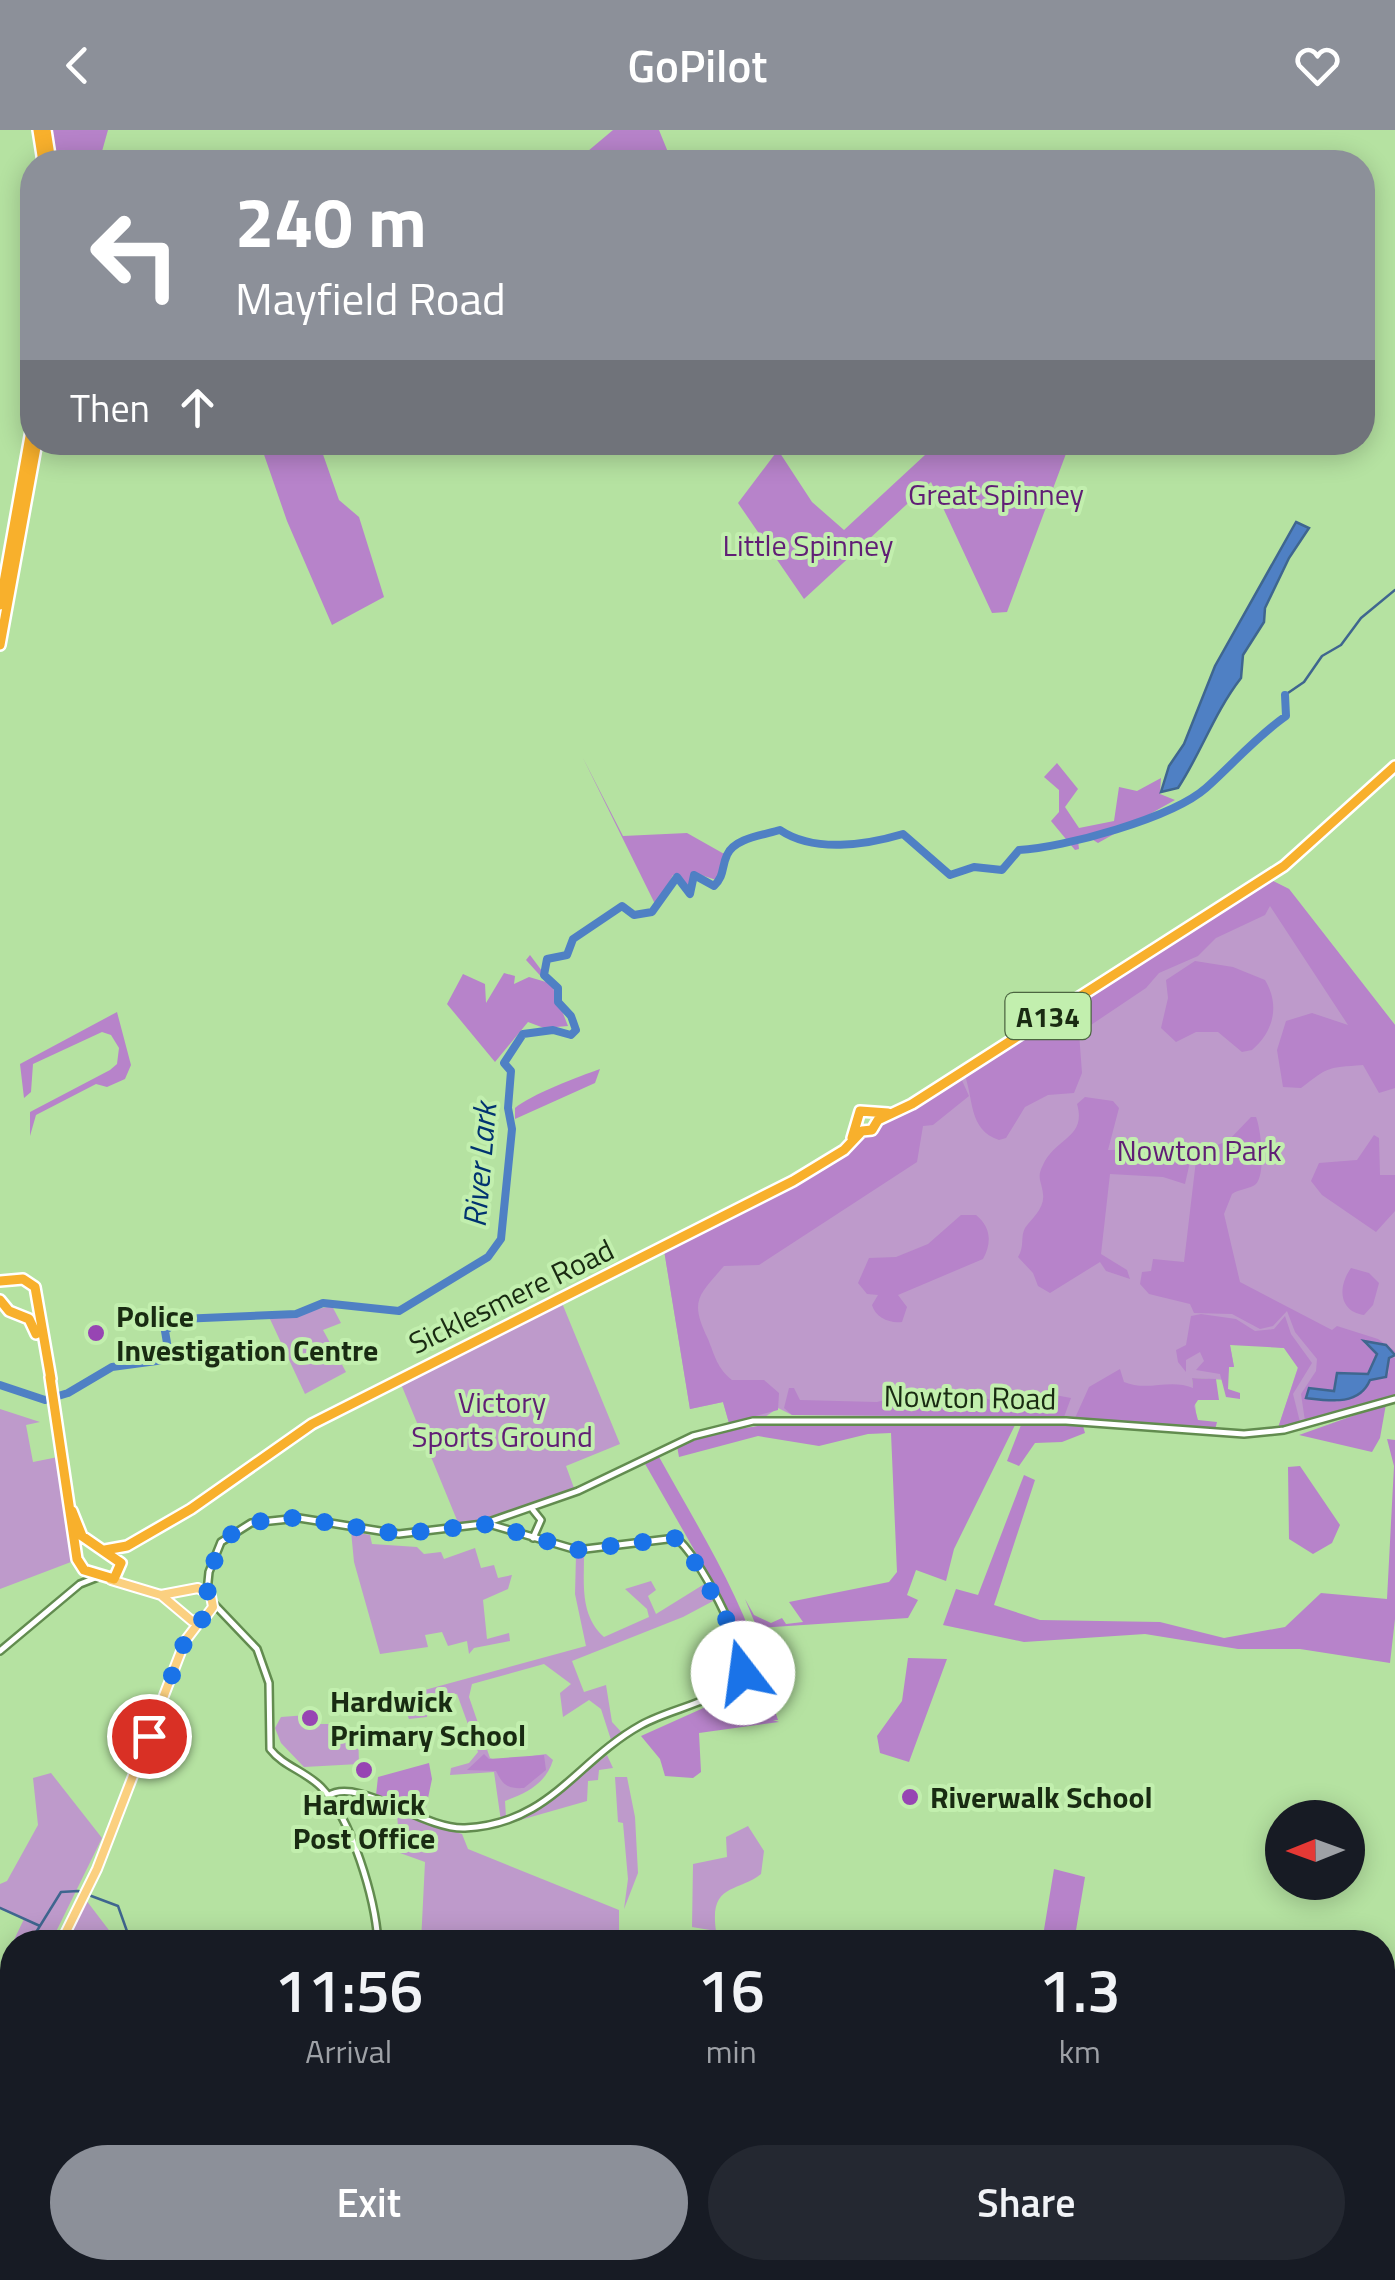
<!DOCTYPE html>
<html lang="en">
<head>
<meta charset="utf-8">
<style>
	:root { --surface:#171b24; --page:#242831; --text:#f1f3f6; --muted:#9ea1a6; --accent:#8c9099 }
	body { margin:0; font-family:"Titillium Web",sans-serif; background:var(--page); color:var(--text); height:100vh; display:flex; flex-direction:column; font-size:38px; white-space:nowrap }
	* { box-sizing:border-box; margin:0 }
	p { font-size:32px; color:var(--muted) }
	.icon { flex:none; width:55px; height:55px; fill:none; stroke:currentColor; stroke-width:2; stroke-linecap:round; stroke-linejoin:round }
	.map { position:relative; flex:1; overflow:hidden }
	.panel { position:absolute; left:0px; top:1800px; width:1395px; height:350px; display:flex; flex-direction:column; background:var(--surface); border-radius:40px 40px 0 0; box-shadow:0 5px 25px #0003 }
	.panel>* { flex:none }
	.banner { position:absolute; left:20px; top:20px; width:1355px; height:305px; border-radius:40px; box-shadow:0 5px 25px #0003; background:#8c9099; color:#fff; overflow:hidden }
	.needle { width:65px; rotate:269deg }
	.fabs { position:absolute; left:1265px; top:1670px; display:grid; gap:20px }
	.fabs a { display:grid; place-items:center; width:100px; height:100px; border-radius:50%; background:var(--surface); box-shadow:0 5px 25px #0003; font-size:50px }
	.pin { position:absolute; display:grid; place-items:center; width:85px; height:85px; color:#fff; margin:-42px; border:5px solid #fff; border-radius:50%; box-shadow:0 2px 10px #0007 }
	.me { position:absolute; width:110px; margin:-55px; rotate:345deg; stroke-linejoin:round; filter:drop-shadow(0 0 8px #0008) }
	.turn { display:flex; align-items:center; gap:35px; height:210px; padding:0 50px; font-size:45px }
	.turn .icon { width:130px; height:130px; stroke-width:2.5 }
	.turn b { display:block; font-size:70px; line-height:85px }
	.then { display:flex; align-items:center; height:95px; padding:0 50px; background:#0003; gap:20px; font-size:38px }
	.eta { display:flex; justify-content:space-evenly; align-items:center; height:170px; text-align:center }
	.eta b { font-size:60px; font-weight:600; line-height:70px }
	.cta { display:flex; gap:20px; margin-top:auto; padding:20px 50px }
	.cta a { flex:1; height:115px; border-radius:60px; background:var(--accent); color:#fff; font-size:40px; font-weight:600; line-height:115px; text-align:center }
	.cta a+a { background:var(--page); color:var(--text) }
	header { display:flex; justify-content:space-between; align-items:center; height:130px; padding:0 50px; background:var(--accent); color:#fff; font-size:45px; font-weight:600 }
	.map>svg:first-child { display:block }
	.green { fill:#be9acb }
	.forest { fill:#b783ca }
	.water { fill:#4f80c4; stroke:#3f668f; stroke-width:2.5 }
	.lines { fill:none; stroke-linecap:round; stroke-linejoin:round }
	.stream { stroke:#3f668f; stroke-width:2.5 }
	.river { stroke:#4f80c4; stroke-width:8 }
	.minor-casing { stroke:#628c4f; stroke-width:10 }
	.major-casing { stroke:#fff; stroke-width:12 }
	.highway-casing { stroke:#fff; stroke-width:14 }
	.minor { stroke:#fff; stroke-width:5 }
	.major { stroke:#fbd080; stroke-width:8 }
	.highway { stroke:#f8b02c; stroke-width:9 }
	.route { stroke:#1a73e8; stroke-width:18; stroke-dasharray:0 32.4 }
	.poi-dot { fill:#9745b3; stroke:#c2efae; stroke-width:4 }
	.labels { text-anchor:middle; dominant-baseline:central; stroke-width:8; stroke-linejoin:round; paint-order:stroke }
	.shield { fill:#c2efae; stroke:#4c6641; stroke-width:2.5 }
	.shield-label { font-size:28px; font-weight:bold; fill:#192b12 }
	.park-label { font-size:30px; fill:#601f75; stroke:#c2efae }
	.street-label { font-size:30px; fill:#192b12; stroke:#c2efae }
	.poi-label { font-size:30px; font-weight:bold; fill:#192b12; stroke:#c2efae; text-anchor:start }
	.water-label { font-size:32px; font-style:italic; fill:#003370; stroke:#c2efae }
</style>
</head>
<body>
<header><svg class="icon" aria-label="back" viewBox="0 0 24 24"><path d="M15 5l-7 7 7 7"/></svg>GoPilot<svg class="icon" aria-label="heart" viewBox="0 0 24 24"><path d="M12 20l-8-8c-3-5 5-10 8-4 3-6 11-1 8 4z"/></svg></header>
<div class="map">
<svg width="1395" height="2150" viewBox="0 0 1395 2150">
	<rect width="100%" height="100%" fill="#b5e2a1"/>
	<!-- green -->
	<path class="green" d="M1271,750L1289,759L1395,895V1267L1278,1298L1298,1237L1284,1218L1236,1212L1230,1215L1234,1237H1229L1227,1250L1192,1248L1198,1299L1065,1287L792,1285L778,1278L765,1287L729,1293L723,1272L690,1279L664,1120C820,1044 960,943 1107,849C1161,815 1216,783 1271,750Z
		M562,1173L620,1314L566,1336L574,1358L505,1384L459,1395L401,1254Z
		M332,1176L341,1193L323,1200L346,1242L305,1264L270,1189Z
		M0,1279L40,1292L26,1295L33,1332L58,1327L71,1432L0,1459Z
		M351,1401L370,1405L372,1414L417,1417L424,1424L441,1422L444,1429L475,1418L481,1438L494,1435L498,1448L512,1445L508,1459L483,1470L487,1509L509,1503L510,1511L474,1518L469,1524L467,1511L448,1516L442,1502L425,1505L428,1517L380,1524L354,1432Z
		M576,1425H584C584,1455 580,1485 604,1507L649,1487L647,1479L625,1459L651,1451L656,1460L648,1466L656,1484L706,1453L715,1470L683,1487L572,1531L584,1562L606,1555L612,1592L625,1606L613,1616L601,1579L589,1570L563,1587L560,1563L571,1554L544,1534L472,1554L469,1567L490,1628L498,1631L546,1624L553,1630C546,1654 526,1663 505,1671L506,1687L501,1691L494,1642L450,1645L451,1638L469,1633L478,1622L457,1564L429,1569L427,1587L409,1589L403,1573L385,1579L388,1570L586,1516L575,1464Z
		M307,1585L318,1594H343V1600L358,1601L359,1634L304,1637L281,1613L275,1598L281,1587Z
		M607,1625L613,1638L599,1640L598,1650L588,1651L587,1671L503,1695L539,1680Z
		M51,1643L102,1708L51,1812H13L24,1789L0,1779V1754L7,1751L38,1695L33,1648Z
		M615,1647H627L635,1687L638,1743L624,1779L628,1749L623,1693L618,1692Z
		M397,1684L462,1704L468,1719L619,1780V1812H421L425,1732L400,1723Z
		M748,1696L764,1721L761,1744C737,1763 709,1753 716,1801L692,1797L693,1734L727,1727L726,1707Z
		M86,1770L118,1812H66Z
		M12,1902V2102L0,2135V1922Z
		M659,2138H799L791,2150H709Z"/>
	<!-- forest -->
	<path class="forest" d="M52,0H108L99,32H58Z
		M613,0H659L672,32H575Z
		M939,312L1070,313L1007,482L992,483L931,352L804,469L738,373L778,320L812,372L844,400Z
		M260,313H319L339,370L359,387L384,467L332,495L287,391Z
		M583,628L623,706L687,703L726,725L719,751L698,744L689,761L680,746L673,745L656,776Z
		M1057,633L1078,659L1065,677L1079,698L1114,691L1119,657L1137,661L1161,648L1160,664L1175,670L1098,713L1090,708L1078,711L1079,719L1075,720L1051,691L1059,682V660L1044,647Z
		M1271,750L1289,759L1395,895V958L1379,963L1363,935C1326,938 1330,936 1301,958L1283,957L1277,920L1286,891L1312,883L1348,895L1270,776L1265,785L1216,808L1198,826L1159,843L1146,858L1079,903L1082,943L1074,963L1048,965L1025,977L1006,1008L999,1010C968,1000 974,968 964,943Z
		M530,825L551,853L568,896L544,898L528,892L495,932L447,874L463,844L485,854L486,873L504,843L515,846L514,854L529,847L546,852L526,830Z
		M1195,831L1233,837L1265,850C1280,875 1274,901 1252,920L1242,922L1218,902H1196L1176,912L1161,898L1168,868L1166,850Z
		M117,882L131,935L125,949L107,957L96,954L36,985L30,1006V982L110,940L117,934L119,918L111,905L102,902L33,934L31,962L24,968L20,934Z
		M600,939L595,953L515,989V978C530,965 580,946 600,939Z
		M960,946L969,966L933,995L923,996L917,1032L759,1135L724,1136C697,1167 690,1171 708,1209C715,1226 717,1238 732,1250H764L779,1263L778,1280L729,1293L723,1272L690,1279L664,1120L775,1064Z
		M1085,967L1113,971L1119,978L1108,1020L1190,1019L1192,1023L1185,1054L1163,1047L1110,1044L1101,1124L1127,1140L1130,1149L1106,1141L1100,1132L1050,1163L1038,1156L1033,1143L1018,1127C1025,1116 1020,1107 1025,1098C1032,1088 1045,1078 1043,1064C1042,1052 1036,1048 1043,1035C1055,1008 1087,1008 1077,974Z
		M1251,987H1256C1261,999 1266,1043 1256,1054C1250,1059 1239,1059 1232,1064L1224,1084L1240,1152L1332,1200L1337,1196L1378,1209L1395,1221V1225L1390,1219L1363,1213L1377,1224L1368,1244L1341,1242L1332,1262L1309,1258L1337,1272L1370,1250L1384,1249L1389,1242L1388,1227L1395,1228V1267L1305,1291L1301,1264L1316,1241L1317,1229L1295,1202L1287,1181L1273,1196L1260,1199L1232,1184L1194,1183L1190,1174L1149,1164L1140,1154L1142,1142L1151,1141L1153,1129L1184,1132L1197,1022L1228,1011Z
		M1374,1005L1379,1008L1380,1045H1395V1081L1376,1102L1322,1065L1311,1051L1319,1033L1357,1030Z
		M961,1085H976C991,1097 992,1113 983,1129L898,1165L907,1177L902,1192C890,1194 875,1187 872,1175L878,1165L867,1164L858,1153L869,1128L896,1127L928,1114Z
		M1351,1138L1369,1143L1379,1153L1373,1175L1364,1185C1338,1181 1338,1156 1351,1138Z
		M1201,1184L1236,1189L1255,1201L1274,1199L1285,1186L1291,1204L1312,1233L1293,1264L1300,1292L1278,1298L1298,1238L1284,1218L1230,1215L1234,1237H1229L1228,1259L1240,1263V1269L1226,1267L1220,1244L1196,1240L1204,1231L1200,1222L1186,1230V1242L1178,1232L1176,1220L1186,1215L1191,1186Z
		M1120,1239L1124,1252C1147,1262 1170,1248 1193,1258L1192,1248L1216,1249L1219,1270H1198L1194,1276L1198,1290L1217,1292L1215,1300L1075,1288L1089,1257Z
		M789,1258H794L800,1270L877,1272L907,1264L939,1268L963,1259L998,1273L1026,1275L1055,1265L1071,1268L1064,1287L792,1285L784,1278Z
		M1386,1274L1380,1308L1372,1322L1299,1305Z
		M782,1292L1015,1295L954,1419L946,1451L916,1440L907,1465L918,1470L908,1488L757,1498L745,1469L754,1485L771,1493L782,1488L786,1494L803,1492L789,1472L889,1452L897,1442L891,1303L868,1304L819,1316L758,1306L679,1327L677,1316L720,1302Z
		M1021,1295L1083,1296L1085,1303L1062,1312L1035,1313L1019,1336L1007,1331Z
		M1387,1309L1395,1310V1489L1390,1533L1300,1519H1238L1145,1504L1024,1512L943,1495L956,1459L978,1465L1024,1345L1035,1350L994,1475L1040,1490L1160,1492L1224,1508L1285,1497L1321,1463L1387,1469L1394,1336Z
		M658,1325C696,1394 742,1466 764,1542L644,1332Z
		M1300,1336L1340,1395L1332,1413L1313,1424L1289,1409L1288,1337Z
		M908,1528L947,1529L909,1632L880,1623L877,1606L902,1571Z
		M752,1554L767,1557L778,1590H773L779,1592L699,1603L701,1642L693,1648L665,1646L660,1629L641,1606L728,1567L763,1587L730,1566Z
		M484,1624L489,1629L544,1625L546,1640L524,1658C507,1659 503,1655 496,1641L467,1640Z
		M429,1633L432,1649L424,1687L376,1665L378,1647Z
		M1054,1739L1085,1747L1074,1812H1042Z"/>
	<!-- water -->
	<path class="water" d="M1296,392L1309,398L1289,428L1265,478L1264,492L1243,525L1241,548C1214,583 1201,623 1178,658L1161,662L1169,636L1184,614L1215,536Z
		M1364,1211L1386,1215L1395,1225L1389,1228L1386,1247L1370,1250C1359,1276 1330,1271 1306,1268L1309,1258L1334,1261L1337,1243L1368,1244L1377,1224Z"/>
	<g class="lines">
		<!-- stream -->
		<path class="stream" d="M1285,565L1304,552L1322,526L1341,515L1361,488L1395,460
			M0,1778L40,1796
			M30,1812L61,1762L78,1761L118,1776L128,1804L139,1812
			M164,1812L172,1810
			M0,1858L12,1839
			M0,1939L12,1920
			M0,1980L12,1988
			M0,2003L12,2002
			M0,2135L12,2105
			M155,2150L158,2138"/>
		<!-- river -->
		<path class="river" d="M0,1255L45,1270L68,1263L112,1237L164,1230L169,1225L165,1201L180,1189L296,1184L323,1173L399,1181L488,1127L501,1109L512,999L508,978L511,941L504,933L523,904L553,900L571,905L576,900L571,886L558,872V858L544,845L547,829L567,825L573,809L622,776L634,785L652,782L677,747L690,764L694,745L714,756C725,745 721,738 727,725C734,708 764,705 780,700C814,723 866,715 903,704L950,745L974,737L1002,740L1019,720C1063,718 1172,688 1206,658C1233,634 1256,607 1286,586L1285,565"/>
		<!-- minor casing -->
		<g class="minor-casing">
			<path id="minor" d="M533,1380L541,1390L533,1408
				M207,1462L209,1442L221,1412L251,1393L299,1388L399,1404L483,1394L578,1361L693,1306L753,1291H1066L1244,1304L1284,1300L1395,1269
				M214,1474L257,1519L269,1553L270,1619C283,1636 305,1641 321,1657C352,1689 375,1768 378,1812
				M0,1521L80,1454L98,1447
				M328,1666C357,1646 424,1700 465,1698C550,1694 576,1631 641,1595C673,1577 719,1573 743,1543C746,1516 698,1424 676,1408L577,1420L489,1394
				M294,2150L299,2138
				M301,2150L305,2138"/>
		</g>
		<!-- major casing -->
		<g class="major-casing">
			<path id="major" d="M111,1450L161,1465L192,1491L204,1489L213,1477L211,1466L198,1458L161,1465
				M61,1812L97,1739L185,1511L201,1490
				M0,1918L12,1898"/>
		</g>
		<!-- highway casing -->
		<g class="highway-casing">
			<path id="highway" d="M38,0L43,32
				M46,0L51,32
				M0,475L32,295
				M0,515L37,312
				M852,1008L860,981L888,983
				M0,1151L23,1149L35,1157L51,1249
				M0,1170L9,1181L29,1189L36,1204
				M50,1247L77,1429L84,1440L114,1449L121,1433L82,1406L72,1381
				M105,1420L127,1416L191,1379L312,1294L793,1051L844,1020L862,1001L872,1000L878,990L912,974L1284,736L1395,636"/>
		</g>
		<!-- minor -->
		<use href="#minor" class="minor"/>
		<!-- major -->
		<use href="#major" class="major"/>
		<!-- highway -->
		<use href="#highway" class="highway"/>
	</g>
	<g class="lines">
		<!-- route -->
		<path class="route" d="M149,1606L185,1511L193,1497L211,1482L206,1452L222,1412L239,1398L271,1388H299L399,1404L489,1394L577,1420L676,1408L688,1420L742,1518L743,1543"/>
	</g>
	<!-- markers -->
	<g class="poi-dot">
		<circle cx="96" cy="1203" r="10"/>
		<circle cx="310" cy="1588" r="10"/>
		<circle cx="364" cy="1640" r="10"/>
		<circle cx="910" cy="1667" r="10"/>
	</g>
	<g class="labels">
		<!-- shield labels -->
		<rect class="shield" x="1005.5" y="863" width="85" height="46" rx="8"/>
		<g class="shield-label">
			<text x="1048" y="886">A134</text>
		</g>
		<!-- park labels -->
		<g class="park-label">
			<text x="996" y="364">Great Spinney</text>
			<text x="808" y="415">Little Spinney</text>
			<text x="1199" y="1020">Nowton Park</text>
			<text x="502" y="1272">Victory<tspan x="502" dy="34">Sports Ground</tspan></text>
		</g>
		<!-- street labels -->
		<g class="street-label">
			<text transform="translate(511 1166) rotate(-26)">Sicklesmere Road</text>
			<text transform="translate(970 1267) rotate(1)">Nowton Road</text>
		</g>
		<!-- poi labels -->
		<g class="poi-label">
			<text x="116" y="1186">Police<tspan x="116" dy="34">Investigation Centre</tspan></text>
			<text x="330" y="1571">Hardwick<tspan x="330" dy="34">Primary School</tspan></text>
			<text x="930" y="1667">Riverwalk School</text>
			<text x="364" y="1674" text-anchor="middle">Hardwick<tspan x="364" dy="34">Post Office</tspan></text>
		</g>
		<!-- water labels -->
		<g class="water-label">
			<text transform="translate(479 1035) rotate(-85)">River Lark</text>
		</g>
	</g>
</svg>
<div class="fabs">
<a><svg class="needle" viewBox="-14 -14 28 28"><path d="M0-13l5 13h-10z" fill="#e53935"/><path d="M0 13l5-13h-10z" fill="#9ea1a6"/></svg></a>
</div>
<div class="pin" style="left:149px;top:1606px;background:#d93025"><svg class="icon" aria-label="arrive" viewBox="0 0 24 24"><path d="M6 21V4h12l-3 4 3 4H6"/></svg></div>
<svg class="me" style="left:743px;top:1543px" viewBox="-20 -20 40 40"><circle r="19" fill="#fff"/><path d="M0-13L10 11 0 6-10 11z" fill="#1a73e8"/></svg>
<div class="banner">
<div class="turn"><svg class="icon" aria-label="left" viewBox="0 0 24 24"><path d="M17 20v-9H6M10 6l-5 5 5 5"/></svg><div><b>240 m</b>Mayfield Road</div></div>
<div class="then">Then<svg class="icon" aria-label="ahead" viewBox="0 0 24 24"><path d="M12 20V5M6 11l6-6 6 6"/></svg></div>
</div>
<section class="panel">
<div class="eta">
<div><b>11:56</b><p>Arrival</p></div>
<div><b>16</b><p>min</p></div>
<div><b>1.3</b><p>km</p></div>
</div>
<div class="cta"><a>Exit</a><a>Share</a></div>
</section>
</div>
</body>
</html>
